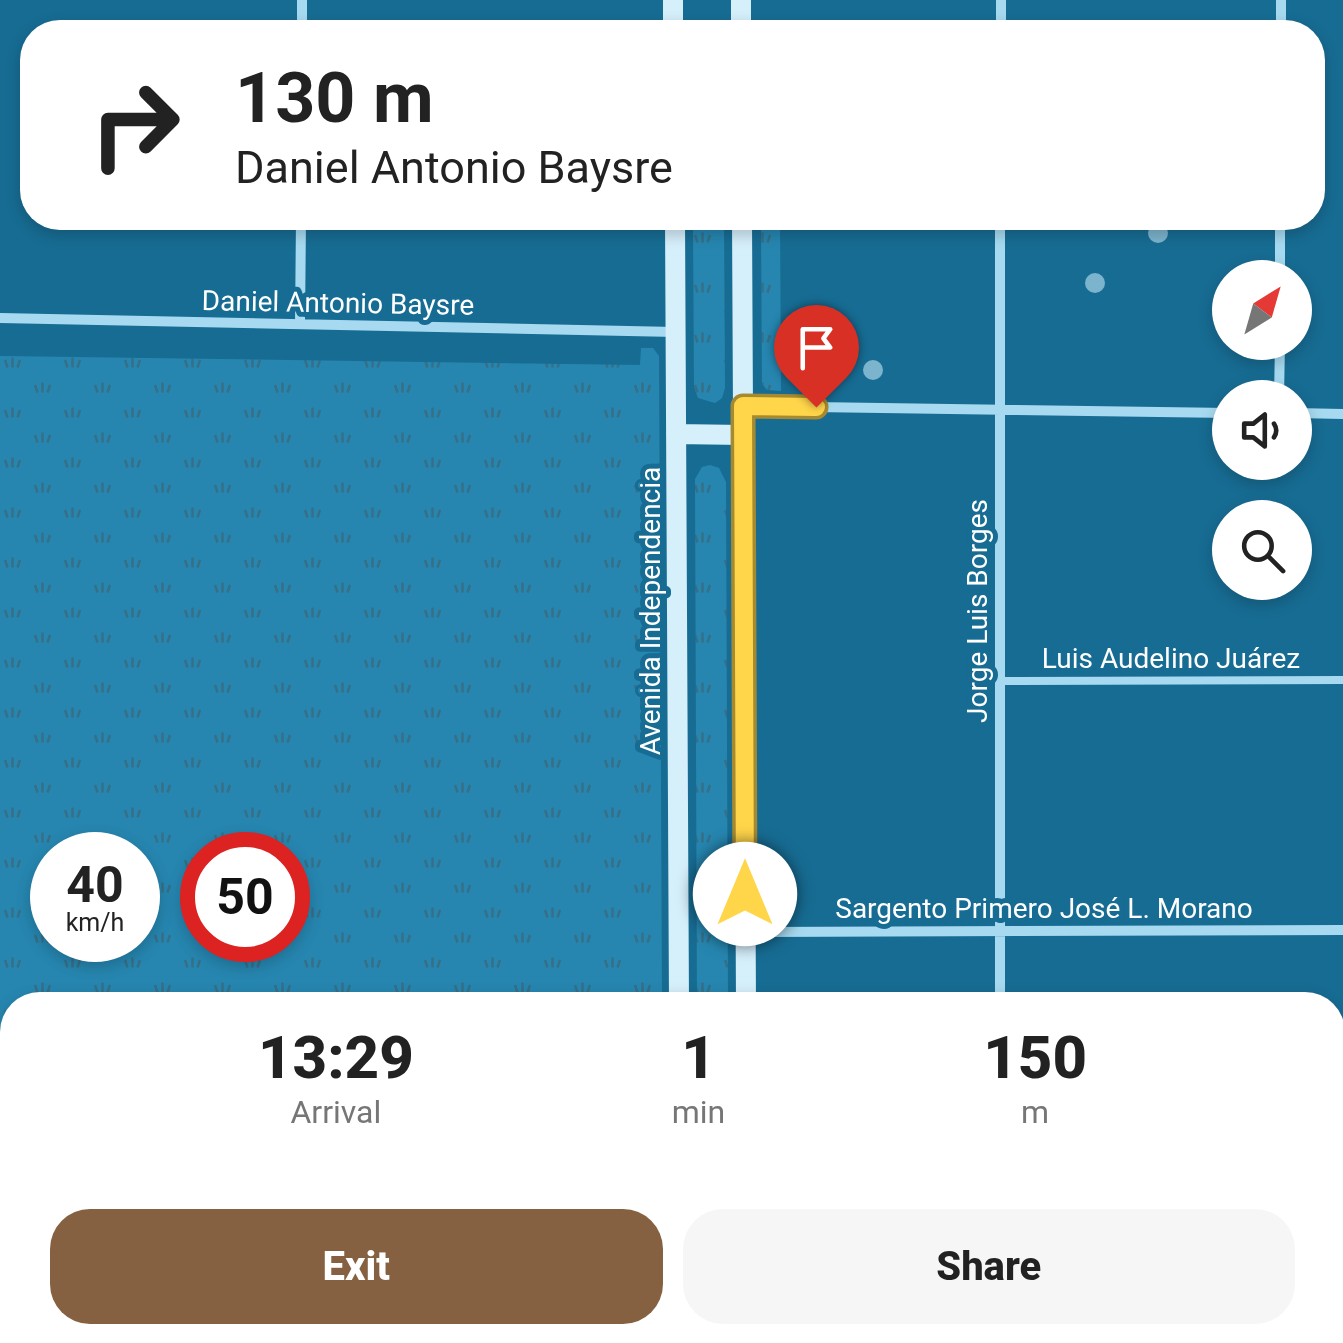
<!DOCTYPE html>
<html lang="en">
<head>
<meta charset="utf-8">
<style>
	:root { --surface:#fff; --page:#f6f6f6; --text:#222; --muted:#767676; --accent:#856141 }
	body { margin:0; font-family:Roboto,sans-serif; background:var(--page); color:var(--text); height:100vh; display:flex; flex-direction:column; font-size:38px; white-space:nowrap }
	* { box-sizing:border-box; margin:0 }
	p { font-size:32px; color:var(--muted) }
	.icon { flex:none; width:55px; height:55px; fill:none; stroke:currentColor; stroke-width:2; stroke-linecap:round; stroke-linejoin:round }
	.map { position:relative; flex:1; overflow:hidden }
	.sheet { position:absolute; left:0px; top:992px; width:1345px; height:352px; display:flex; flex-direction:column; background:var(--surface); border-radius:40px 40px 0 0; box-shadow:0 5px 15px #0003 }
	.sheet>* { flex:none }
	.banner { position:absolute; left:20px; top:20px; width:1305px; height:210px; border-radius:40px; box-shadow:0 5px 15px #0003; background:#fff; color:var(--text); overflow:hidden }
	.needle { width:65px; rotate:37deg }
	.controls { position:absolute; left:1212px; top:260px; display:grid; gap:20px }
	.controls a { display:grid; place-items:center; width:100px; height:100px; border-radius:50%; background:var(--surface); box-shadow:0 5px 15px #0003; font-size:50px }
	.speed { position:absolute; left:30px; top:832px; display:flex; gap:20px; font-size:50px; font-weight:700; text-align:center }
	.speed>* { display:grid; place-content:center; width:130px; height:130px; border-radius:50%; background:var(--surface); box-shadow:0 5px 15px #0003; line-height:1 }
	.speed small { font-size:25px; font-weight:400 }
	.speed .limit { border:15px solid #d22; background:#fff; color:#111 }
	.pin { position:absolute; display:grid; place-items:center; width:85px; height:85px; color:#fff; margin:-102px -42px; border-radius:50% 50% 50% 0; rotate:-45deg; box-shadow:0 0 10px #0007 }
	.pin .icon { rotate:45deg }
	.me { position:absolute; width:110px; margin:-55px; rotate:0deg; stroke-linejoin:round; filter:drop-shadow(0 0 8px #0008) }
	.turn { display:flex; align-items:center; gap:35px; height:210px; padding:0 50px; font-size:45px }
	.turn .icon { width:130px; height:130px; stroke-width:2.5 }
	.turn b { display:block; font-size:70px; line-height:85px }
	.eta { display:flex; justify-content:space-evenly; align-items:center; height:170px; text-align:center }
	.eta b { font-size:60px; font-weight:800; line-height:70px }
	.primary-button { display:flex; gap:20px; margin-top:auto; padding:20px 50px }
	.primary-button a { flex:1; height:115px; border-radius:40px; background:var(--accent); color:#fff; font-size:40px; font-weight:800; line-height:115px; text-align:center }
	.primary-button a+a { background:var(--page); color:var(--text) }
	.map>svg:first-child { display:block }
	.grass { fill:url(#grass-tufts); fill-rule:evenodd }
	.lines { fill:none; stroke-linecap:round; stroke-linejoin:round }
	.lane { stroke:#a7daf0; stroke-width:8 }
	.street { stroke:#a7daf0; stroke-width:10 }
	.secondary { stroke:#d5effb; stroke-width:20 }
	.tree { fill:#7cb4cd }
	.route-casing { stroke:#a68a30; stroke-width:25 }
	.route { stroke:#ffd54a; stroke-width:18 }
	.labels { text-anchor:middle; dominant-baseline:central; stroke-width:10; stroke-linejoin:round; paint-order:stroke }
	.street-label { font-size:28px; fill:#fff; stroke:#176c93 }
</style>
</head>
<body>
<div class="map">
<svg width="1343" height="1343" viewBox="0 0 1343 1343">
	<defs>
		<pattern id="grass-tufts" width="24" height="20" patternUnits="userSpaceOnUse" patternTransform="scale(2.5)"><rect width="24" height="20" fill="#2686b0"/><path d="M3 7l-1-3M5 7V3M7 7l1-3M15 17l-1-3M17 17v-4M19 17l1-3" fill="none" stroke="#356f88"/></pattern>
	</defs>
	<rect width="100%" height="100%" fill="#176c93"/>
	<!-- grass -->
	<path class="grass" d="M693,218H724L725,388L722,398L715,403L698,398L694,387Z
		M761,218H780L781,391L767,390L762,384Z
		M641,348H653L659,356L662,1005H12V1332H664V1343H0V356L640,365ZM138,855V940H52V855ZM288,855V940H202V855Z
		M710,465L719,468L726,482L728,1005H697L695,479L702,467Z"/>
	<g class="lines">
		<!-- lane -->
		<path class="lane" d="M999,681L1343,680"/>
		<!-- street -->
		<path class="street" d="M302,32V0
			M1001,32V0
			M1281,32V0
			M1280,278V218
			M0,318L676,332
			M300,324L301,218
			M1279,398L1280,342
			M743,406L1230,413
			M1295,413L1343,414
			M746,932L1343,930
			M1000,1005V218
			M1332,1174H1343
			M1000,1343V1332"/>
		<!-- secondary -->
		<path class="secondary" d="M673,0V32
			M741,0V32
			M675,218L679,1005
			M742,218L746,1005
			M676,434L743,435
			M681,1332V1343
			M747,1343V1332"/>
	</g>
	<!-- trees -->
	<g class="tree">
		<circle cx="1158" cy="233" r="10"/>
		<circle cx="1095" cy="283" r="10"/>
		<circle cx="833" cy="369" r="10"/>
		<circle cx="796" cy="370" r="10"/>
		<circle cx="873" cy="370" r="10"/>
	</g>
	<g class="lines">
		<!-- route casing -->
		<g class="route-casing">
			<path id="route" d="M745,894L743,406L816,407"/>
		</g>
		<!-- route -->
		<use href="#route" class="route"/>
	</g>
	<g class="labels">
		<!-- street labels -->
		<g class="street-label">
			<text transform="translate(338 303) rotate(1)">Daniel Antonio Baysre</text>
			<text transform="translate(650 611) rotate(-90)">Avenida Independencia</text>
			<text transform="translate(977 611) rotate(-90)">Jorge Luis Borges</text>
			<text x="1171" y="658">Luis Audelino Juárez</text>
			<text x="1044" y="908">Sargento Primero José L. Morano</text>
		</g>
	</g>
</svg>
<div class="controls">
<a><svg class="needle" viewBox="-14 -14 28 28"><path d="M0-13l5 13h-10z" fill="#e53935"/><path d="M0 13l5-13h-10z" fill="#767676"/></svg></a>
<a><svg class="icon" aria-label="sound" viewBox="0 0 24 24"><path d="M4 9h4l5-4v14l-5-4H4zM17 9q2 3 0 6"/></svg></a>
<a><svg class="icon" aria-label="search" viewBox="0 0 24 24"><circle cx="10" cy="10" r="6"/><path d="M15 15l6 6"/></svg></a>
</div>
<div class="speed"><div>40<small>km/h</small></div><div class="limit">50</div></div>
<div class="pin" style="left:816px;top:407px;background:#d93025"><svg class="icon" aria-label="arrive" viewBox="0 0 24 24"><path d="M6 21V4h12l-3 4 3 4H6"/></svg></div>
<svg class="me" style="left:745px;top:894px" viewBox="-20 -20 40 40"><circle r="19" fill="#fff"/><path d="M0-13L10 11 0 6-10 11z" fill="#ffd54a"/></svg>
<div class="banner">
<div class="turn"><svg class="icon" aria-label="right" viewBox="0 0 24 24"><path d="M7 20v-9h11M14 6l5 5-5 5"/></svg><div><b>130 m</b>Daniel Antonio Baysre</div></div>
</div>
<section class="sheet">
<div class="eta">
<div><b>13:29</b><p>Arrival</p></div>
<div><b>1</b><p>min</p></div>
<div><b>150</b><p>m</p></div>
</div>
<div class="primary-button"><a>Exit</a><a>Share</a></div>
</section>
</div>
</body>
</html>
